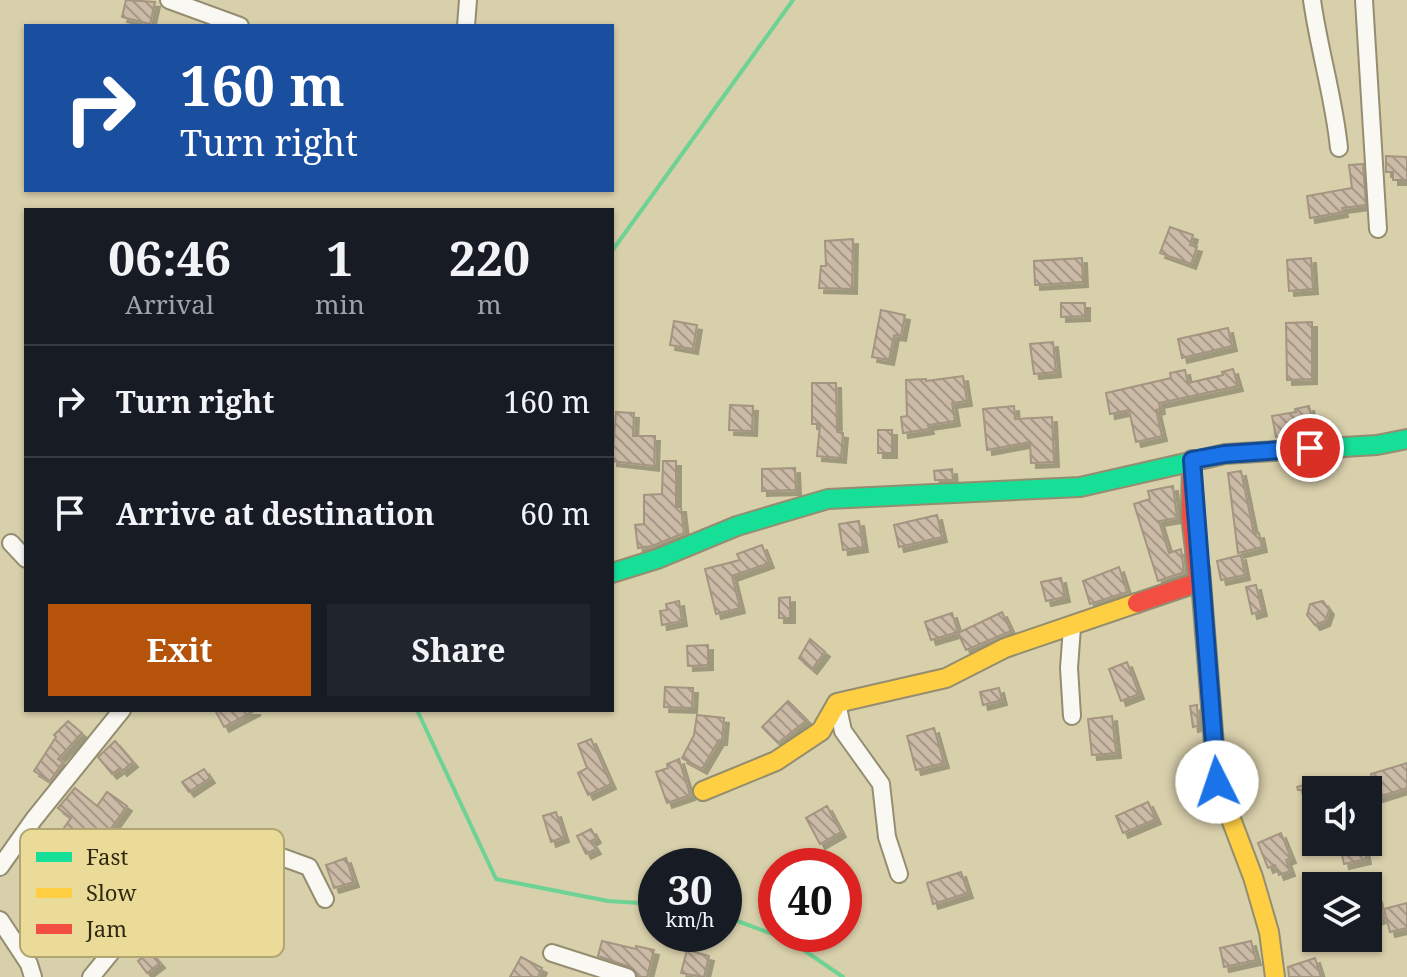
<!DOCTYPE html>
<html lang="en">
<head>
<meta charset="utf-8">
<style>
	:root { --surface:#171b24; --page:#20242c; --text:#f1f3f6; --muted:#9ea1a6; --line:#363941; --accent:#b45309 }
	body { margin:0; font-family:"Noto Serif",serif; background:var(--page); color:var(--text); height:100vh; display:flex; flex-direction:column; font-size:30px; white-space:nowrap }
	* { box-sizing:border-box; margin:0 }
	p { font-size:26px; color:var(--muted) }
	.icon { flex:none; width:44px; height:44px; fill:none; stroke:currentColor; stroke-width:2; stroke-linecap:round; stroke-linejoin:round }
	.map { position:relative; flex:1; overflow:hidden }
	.details { position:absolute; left:24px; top:208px; width:590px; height:504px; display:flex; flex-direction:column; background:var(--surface); border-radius:0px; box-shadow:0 2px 6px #0004 }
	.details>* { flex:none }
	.hud { position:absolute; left:24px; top:24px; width:590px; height:168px; border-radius:0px; box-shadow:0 2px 6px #0004; background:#1a4fa0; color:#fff; overflow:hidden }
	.buttons { position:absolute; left:1302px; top:776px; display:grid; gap:16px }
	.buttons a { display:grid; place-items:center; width:80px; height:80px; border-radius:0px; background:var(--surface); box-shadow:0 2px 6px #0004; font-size:40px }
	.speed { position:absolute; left:638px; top:848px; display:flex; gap:16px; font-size:40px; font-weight:700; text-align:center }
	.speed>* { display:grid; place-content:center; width:104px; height:104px; border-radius:50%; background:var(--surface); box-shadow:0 2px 6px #0004; line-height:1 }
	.speed small { font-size:20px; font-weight:400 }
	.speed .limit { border:12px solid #d22; background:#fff; color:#111 }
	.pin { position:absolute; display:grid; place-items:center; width:68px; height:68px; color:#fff; margin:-34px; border:4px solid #fff; border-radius:50%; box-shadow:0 2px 8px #0007 }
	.me { position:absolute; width:88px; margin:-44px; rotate:356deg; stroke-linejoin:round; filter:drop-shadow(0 0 6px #0008) }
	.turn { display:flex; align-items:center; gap:28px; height:168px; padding:0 24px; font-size:36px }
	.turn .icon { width:104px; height:104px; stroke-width:2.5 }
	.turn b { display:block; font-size:56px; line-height:68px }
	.eta { display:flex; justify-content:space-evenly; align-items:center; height:136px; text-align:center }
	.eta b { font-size:48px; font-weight:700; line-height:56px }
	.primary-button { display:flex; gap:16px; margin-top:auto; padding:16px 24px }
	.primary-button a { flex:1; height:92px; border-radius:0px; background:var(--accent); color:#fff; font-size:32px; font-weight:700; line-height:92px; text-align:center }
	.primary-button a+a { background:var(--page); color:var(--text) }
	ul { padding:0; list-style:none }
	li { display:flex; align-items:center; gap:24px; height:112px; padding:0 24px; border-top:2px solid var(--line) }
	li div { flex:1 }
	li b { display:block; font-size:30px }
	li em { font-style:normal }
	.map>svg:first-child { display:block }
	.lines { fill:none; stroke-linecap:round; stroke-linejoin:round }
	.stream { stroke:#6ed294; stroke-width:4 }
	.building { fill:url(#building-back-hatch); stroke:#a49581; stroke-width:2; filter:url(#shadow) }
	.street-casing { stroke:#948d70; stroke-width:20 }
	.fast-casing { stroke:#948d70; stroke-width:22 }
	.slow-casing { stroke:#948d70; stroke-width:22 }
	.jam-casing { stroke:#948d70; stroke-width:22 }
	.street { stroke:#f9f8f2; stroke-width:16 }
	.fast { stroke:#16e098; stroke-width:18 }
	.slow { stroke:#ffcf43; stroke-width:18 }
	.jam { stroke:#f24e42; stroke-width:18 }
	.route-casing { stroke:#114b97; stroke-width:20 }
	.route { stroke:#1a73e8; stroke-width:14 }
	.key { fill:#eadb99; stroke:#b2a670; stroke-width:2 }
	.key-label { font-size:22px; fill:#302a10 }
</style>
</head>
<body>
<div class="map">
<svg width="1407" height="977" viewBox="0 0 1407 977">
	<defs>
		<pattern id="building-back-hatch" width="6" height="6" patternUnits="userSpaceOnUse" patternTransform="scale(2)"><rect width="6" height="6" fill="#cbbaa6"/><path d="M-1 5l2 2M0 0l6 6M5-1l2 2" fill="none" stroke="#a59786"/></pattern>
		<filter id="shadow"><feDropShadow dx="5" dy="5" stdDeviation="0" flood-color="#0004"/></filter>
	</defs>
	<rect width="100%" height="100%" fill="#d8cfab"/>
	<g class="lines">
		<!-- stream -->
		<path class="stream" d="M612,251L793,0
			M417,710L496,879L608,901L656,904
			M724,916L789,940L843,977"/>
	</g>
	<!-- building -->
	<path class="building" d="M126,0L155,2L150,24L122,17Z
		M1386,156L1407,157V180H1393V172H1386Z
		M1363,164L1366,205L1342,208L1343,212L1310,218L1307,196L1352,188L1349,165Z
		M1170,227L1193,235L1190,245L1197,247L1191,264L1160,253Z
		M853,239L852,289L819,288L821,266H826L825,241Z
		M1082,258L1083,282L1035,285L1034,261Z
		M1311,258L1313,289L1289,291L1287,260Z
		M1061,303H1085V316L1061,317Z
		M881,310L905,315L901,336L894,335L889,360L872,357Z
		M674,321L697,325L693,349L670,345Z
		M1312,322V379L1287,380L1286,323Z
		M1228,328L1232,346L1182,358L1178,339Z
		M1053,342L1056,372L1034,374L1030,344Z
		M1233,369L1238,386L1159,403L1160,409L1156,410L1162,436L1136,442L1129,410L1110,414L1106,393L1171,378L1170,373L1185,370L1188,383L1223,375L1222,372Z
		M963,376L967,401L952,403L955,421L928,425L929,429L903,433L901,417L907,416L906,380L926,379V381Z
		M812,383H836L837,432L843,433L841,458L817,456L820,424H812Z
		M730,405L753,406L752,431L729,430Z
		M1014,406L1015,419L1052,417L1054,462L1031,463L1030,442L987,450L983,409Z
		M1309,406L1314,428L1296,432V436L1276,437L1272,416L1296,412L1295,409Z
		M616,412L634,413L633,436H655L654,466L612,461Z
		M878,430H892V453H878Z
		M663,461H676V507H681L684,533L652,546L638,548L635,525L644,524V495L662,494Z
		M795,468L796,490L762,491V469Z
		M952,469L953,480H935L934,471Z
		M1241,471L1254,534L1259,533L1262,547L1238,553L1228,473Z
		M1173,486L1177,518L1159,521L1169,553L1181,549L1184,572L1158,581L1134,504L1150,499L1148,491Z
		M937,515L942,537L899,547L894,525Z
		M859,521L863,547L843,550L839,524Z
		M762,545L769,563L732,576L740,608L716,614L705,569L740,560L737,554Z
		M1241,555L1245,575L1221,580L1217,561Z
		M1119,567L1127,592L1090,604L1083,581Z
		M1061,578L1065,597L1046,601L1041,582Z
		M1256,585L1262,611L1252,614L1246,587Z
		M790,597V618H779V598Z
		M679,601L682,621L662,625L660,611L667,610L666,604Z
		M1323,601L1329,610L1325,621L1315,625L1307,615L1310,604Z
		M1002,612L1011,631L966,650L958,633Z
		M952,613L958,632L931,640L925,622Z
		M810,639L825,652L812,669L799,658Z
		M708,645V665L688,666L687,646Z
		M1127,662L1139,694L1121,701L1109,669Z
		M665,687L693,688L692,708L664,707Z
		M999,688L1002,700L983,705L980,692Z
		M788,701L807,720L778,743L762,727Z
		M1197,705L1198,726L1193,727L1190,706Z
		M215,710H256L224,727Z
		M697,715L724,718L722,740H719L702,769L682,758L694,735Z
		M1112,716L1116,753L1092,755L1088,719Z
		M68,721L82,733L58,759L63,762L50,781L34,771L56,737L54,735Z
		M934,728L944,763L916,770L907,736Z
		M591,739L611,784L588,795L578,773L587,768L578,744Z
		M115,741L133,762L122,771L120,768L112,774L98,757Z
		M679,759L690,795L667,803L656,772L668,768L667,764Z
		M1407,763V788L1378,797L1371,774Z
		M204,769L210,778L189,792L182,782Z
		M1327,779L1330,790H1298L1297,787Z
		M75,788L97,806L107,792L127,806L78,875L46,853L71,818L58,808Z
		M1148,802L1156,819L1123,833L1116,816Z
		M827,806L841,832L820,844L806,818Z
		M556,812L564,837L551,842L543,816Z
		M591,829L596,838L591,841L596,849L586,854L577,836Z
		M1281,833L1291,858L1286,860L1290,871L1279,875L1275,865L1268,868L1258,843Z
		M1339,842H1363L1366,859L1344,864Z
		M346,858L354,882L334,888L326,865Z
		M961,872L968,893L933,904L927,883Z
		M1377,897L1382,918L1368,922V900Z
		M1407,903V928L1390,932L1384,909Z
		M602,941L636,949V946L654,950L647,977H638L631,967L598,956Z
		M1251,941L1256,960L1224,967L1220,948Z
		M687,950L709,956L704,977L681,973Z
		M150,951L160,963L147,973L138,961Z
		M521,957L542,968L538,977H510Z
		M1315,958L1321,977H1289L1288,967Z"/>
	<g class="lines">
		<!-- street casing -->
		<g class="street-casing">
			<path id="street" d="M169,0L240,26
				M1312,0C1319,50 1334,98 1339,148
				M1364,0L1378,229
				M466,26L468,0
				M11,543L26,559
				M837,703L843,731L881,784L887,837L899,874
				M1072,716L1069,668L1072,627
				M0,867L34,819L122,710
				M158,904L180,908L236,865L251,846L309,867L325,899
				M0,920L29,964L33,977
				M552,953L627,977
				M91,977L118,944L158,904L133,868"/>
		</g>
		<!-- fast casing -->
		<g class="fast-casing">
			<path id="fast" d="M612,573L657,559L737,526L828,499L1080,487L1225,454L1377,445L1407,439"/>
		</g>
		<!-- slow casing -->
		<g class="slow-casing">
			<path id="slow" d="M1200,569L1217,782L1253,877L1269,932L1275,977
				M703,791L776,761L821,731L837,703L946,678L1005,648L1137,603"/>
		</g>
		<!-- jam casing -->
		<g class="jam-casing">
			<path id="jam" d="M1137,603L1199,582L1191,517L1192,460"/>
		</g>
		<!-- street -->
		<use href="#street" class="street"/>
		<!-- fast -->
		<use href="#fast" class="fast"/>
		<!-- slow -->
		<use href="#slow" class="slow"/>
		<!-- jam -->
		<use href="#jam" class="jam"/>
	</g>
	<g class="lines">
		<!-- route casing -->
		<g class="route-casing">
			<path id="route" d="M1217,782L1192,460L1225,454L1310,448"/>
		</g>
		<!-- route -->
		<use href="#route" class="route"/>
	</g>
	<!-- legend -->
	<rect x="20" y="829" width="264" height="128" rx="12" class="key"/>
	<rect x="36" y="852" width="36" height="10" fill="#16e098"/>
	<rect x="36" y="888" width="36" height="10" fill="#ffcf43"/>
	<rect x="36" y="924" width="36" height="10" fill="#f24e42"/>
	<g class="key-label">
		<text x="86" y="865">Fast</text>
		<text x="86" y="901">Slow</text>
		<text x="86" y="937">Jam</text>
	</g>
</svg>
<div class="buttons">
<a><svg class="icon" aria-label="sound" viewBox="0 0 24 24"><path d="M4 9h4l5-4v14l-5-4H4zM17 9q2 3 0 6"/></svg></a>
<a><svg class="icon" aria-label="layers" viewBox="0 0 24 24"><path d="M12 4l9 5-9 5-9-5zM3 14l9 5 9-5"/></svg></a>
</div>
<div class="speed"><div>30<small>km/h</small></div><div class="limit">40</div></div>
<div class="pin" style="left:1310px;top:448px;background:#d93025"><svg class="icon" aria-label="arrive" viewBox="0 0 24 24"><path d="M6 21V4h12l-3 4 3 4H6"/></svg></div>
<svg class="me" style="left:1217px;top:782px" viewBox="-20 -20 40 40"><circle r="19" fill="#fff"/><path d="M0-13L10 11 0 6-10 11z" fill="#1a73e8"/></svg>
<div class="hud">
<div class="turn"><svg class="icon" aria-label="right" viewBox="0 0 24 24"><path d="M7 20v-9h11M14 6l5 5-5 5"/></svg><div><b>160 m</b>Turn right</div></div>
</div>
<section class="details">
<div class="eta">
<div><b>06:46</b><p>Arrival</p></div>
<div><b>1</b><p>min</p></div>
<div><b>220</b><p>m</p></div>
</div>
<ul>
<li><svg class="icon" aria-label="right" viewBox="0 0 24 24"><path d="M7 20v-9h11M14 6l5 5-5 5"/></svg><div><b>Turn right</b></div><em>160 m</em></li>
<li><svg class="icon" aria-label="arrive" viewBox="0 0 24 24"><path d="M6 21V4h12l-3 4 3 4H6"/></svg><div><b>Arrive at destination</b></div><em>60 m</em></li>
</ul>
<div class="primary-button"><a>Exit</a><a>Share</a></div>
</section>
</div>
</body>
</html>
